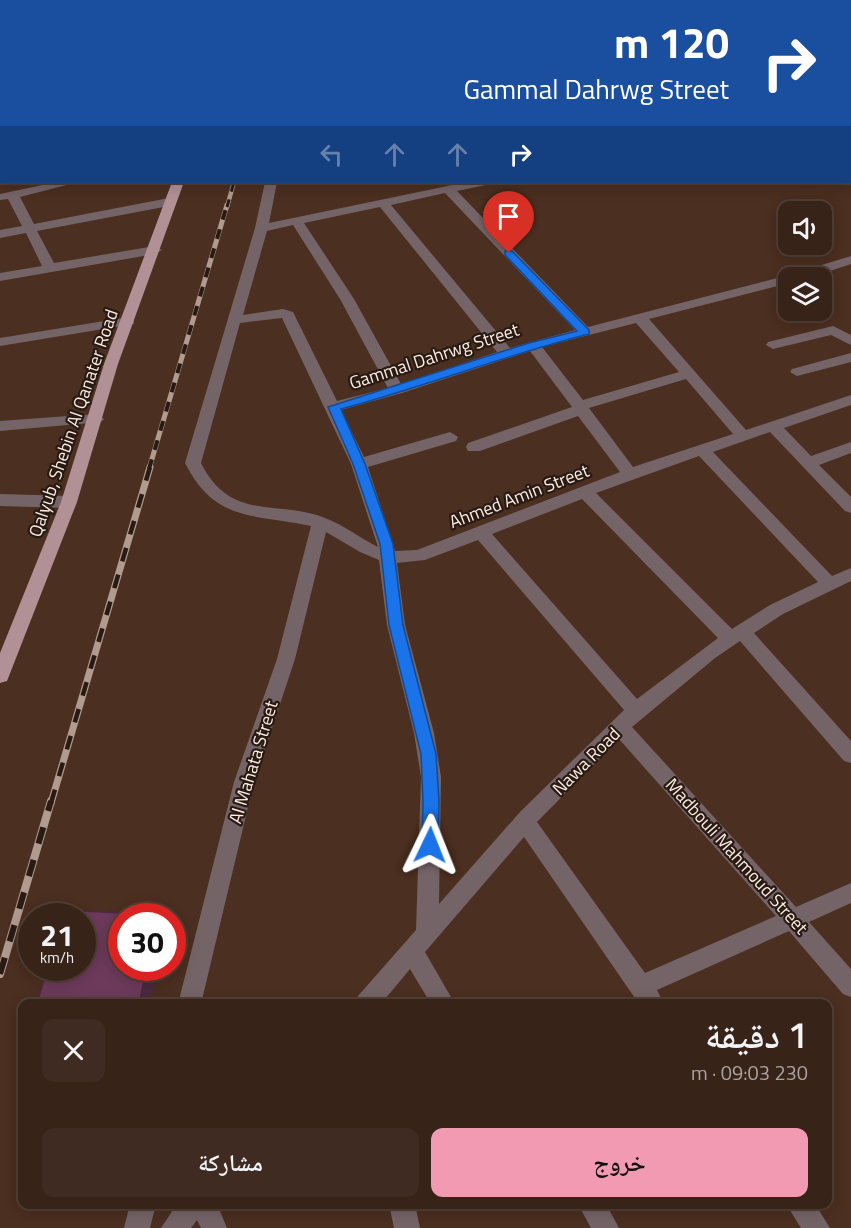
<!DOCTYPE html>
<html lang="ar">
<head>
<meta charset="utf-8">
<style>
	:root { --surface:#382318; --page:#3f2b21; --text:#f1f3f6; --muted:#aba4a2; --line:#524037; --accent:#f19ab2 }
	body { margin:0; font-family:"Titillium Web","Noto Naskh Arabic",sans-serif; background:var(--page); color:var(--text); direction:rtl; height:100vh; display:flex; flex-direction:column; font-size:22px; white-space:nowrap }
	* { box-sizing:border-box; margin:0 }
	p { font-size:20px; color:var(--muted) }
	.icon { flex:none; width:33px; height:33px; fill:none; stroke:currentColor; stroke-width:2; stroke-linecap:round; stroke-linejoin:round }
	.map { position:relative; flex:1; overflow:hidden; direction:ltr }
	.panel { position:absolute; left:18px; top:999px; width:814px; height:210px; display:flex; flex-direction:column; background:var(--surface); border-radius:12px; box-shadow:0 3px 15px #0003,0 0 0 2px var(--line); direction:rtl }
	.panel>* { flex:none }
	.top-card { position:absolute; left:0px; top:0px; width:852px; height:183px; box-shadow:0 3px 15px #0003,0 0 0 2px var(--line); direction:rtl; background:#1a4fa0; color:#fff; overflow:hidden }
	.tools { position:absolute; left:778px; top:201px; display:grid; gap:12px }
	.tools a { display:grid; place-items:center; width:54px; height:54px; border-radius:12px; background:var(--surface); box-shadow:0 3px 15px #0003,0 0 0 2px var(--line); font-size:30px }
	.speed { position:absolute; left:18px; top:903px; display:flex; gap:12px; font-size:30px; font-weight:700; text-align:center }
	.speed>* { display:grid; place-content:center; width:78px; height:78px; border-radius:50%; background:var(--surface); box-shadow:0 3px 15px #0003,0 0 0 2px var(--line); line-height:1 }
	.speed small { font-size:15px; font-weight:400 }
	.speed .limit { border:9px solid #d22; background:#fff; color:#111 }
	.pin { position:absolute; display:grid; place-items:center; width:51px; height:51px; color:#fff; margin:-62px -26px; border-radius:50% 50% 50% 0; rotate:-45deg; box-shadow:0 0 6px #0007 }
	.pin .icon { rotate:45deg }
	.me { position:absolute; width:66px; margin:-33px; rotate:2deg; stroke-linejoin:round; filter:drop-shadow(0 0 4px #0008) }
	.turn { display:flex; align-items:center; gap:21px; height:126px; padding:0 24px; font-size:27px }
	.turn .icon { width:78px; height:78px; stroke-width:2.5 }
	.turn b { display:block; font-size:42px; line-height:51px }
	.lanes { display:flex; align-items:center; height:57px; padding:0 24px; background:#0003; justify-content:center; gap:30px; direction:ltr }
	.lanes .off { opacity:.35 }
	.round { display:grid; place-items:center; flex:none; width:63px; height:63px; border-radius:12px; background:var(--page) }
	.head { display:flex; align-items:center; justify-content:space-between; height:102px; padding:0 24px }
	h1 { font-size:36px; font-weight:600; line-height:45px }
	.primary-button { display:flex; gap:12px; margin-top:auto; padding:12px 24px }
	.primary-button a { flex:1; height:69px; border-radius:12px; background:var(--accent); color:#111; font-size:24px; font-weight:600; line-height:69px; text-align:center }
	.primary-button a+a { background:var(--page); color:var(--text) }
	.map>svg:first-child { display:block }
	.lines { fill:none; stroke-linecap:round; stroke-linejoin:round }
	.minor { fill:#756467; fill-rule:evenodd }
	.major { fill:#b19096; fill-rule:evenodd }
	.rail-far3-casing { stroke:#b19a8e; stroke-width:4.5 }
	.rail-far2-casing { stroke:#b19a8e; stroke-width:5 }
	.rail-far1-casing { stroke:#b19a8e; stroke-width:7 }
	.rail-casing { stroke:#b19a8e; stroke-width:8 }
	.rail-far3 { stroke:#281b14; stroke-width:3; stroke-dasharray:8; stroke-linecap:butt }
	.rail-far2 { stroke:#281b14; stroke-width:4; stroke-dasharray:10; stroke-linecap:butt }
	.rail-far1 { stroke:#281b14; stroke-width:4.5; stroke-dasharray:14; stroke-linecap:butt }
	.rail { stroke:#281b14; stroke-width:6; stroke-dasharray:17; stroke-linecap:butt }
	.wall { fill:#5e324e }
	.shaded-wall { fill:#4c2940 }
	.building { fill:#6d3a5b; stroke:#4c2940; stroke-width:1.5 }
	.route { fill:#1a73e8; stroke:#114b97; stroke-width:1.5 }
	.labels { text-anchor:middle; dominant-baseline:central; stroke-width:4.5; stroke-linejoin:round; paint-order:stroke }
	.street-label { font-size:18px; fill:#ffece3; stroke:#281b14 }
</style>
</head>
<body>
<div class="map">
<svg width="851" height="1228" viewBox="0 0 851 1228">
	<rect width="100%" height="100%" fill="#4b2f20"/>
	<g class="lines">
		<!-- minor -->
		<path class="minor" d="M58,0H68L69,2H59Z
			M298,0H308V2H298Z
			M0,43H2V49H0Z
			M850,50H851V56H850Z
			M0,68H2V74H0Z
			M850,90H851V96H850Z
			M0,97H2V103H0Z
			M0,158H2V166H0Z
			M57,182H78L20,197L34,224L169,198L175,202L169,206L37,231L54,263L155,246L162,250L155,254L0,281V273L42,266L26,233L0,238V230L22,226L8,199L0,200V194Z
			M265,182H277L269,223L467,182H488L486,185L457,191L588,327L789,275L851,256V264L809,278H789V283L649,319L746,430L851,395V405L784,428L811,456L851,442V453L819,465L851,497V513L845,511L770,432L713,452L832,576L851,568V581L783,614L754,633L851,741V763L844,761L740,641L715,658L632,727L796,907L851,883V903L809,922L851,969V997L843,994L789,931L657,990L664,1004H639L524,837L425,952L455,1004H431L410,969L381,1004H355L358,996L416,930L421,777L414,733L387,625L379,560L360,552L326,532L295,659L254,782L201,1004H178L234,782L277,659L311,526C256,514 215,523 185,463L255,228ZM445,193L575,330L510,348L391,205ZM380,207L497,352L401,384L354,299L304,223ZM293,225L340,299L388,388L337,401L293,312L283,309L243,315L267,231ZM282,318L351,464L378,547C360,538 344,525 325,518C279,499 231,523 201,463L240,323ZM636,323L679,372L583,400L542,347ZM530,351L572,407L468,443L466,447L468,451H480L578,416L620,472L417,550L395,551L368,467L456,441L458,437L450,432L364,457L341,410L402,393ZM686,379L733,434L633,467L589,408ZM699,456L818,582L770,605L732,629L596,493ZM582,499L718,638L637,699L492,534ZM478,540L624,710L520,812L439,904L441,777L434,733L405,625L397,563L425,560ZM619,739L776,916L645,973L537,822Z
			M129,317L134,318V324L0,346V338Z
			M833,326L851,335V345L831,335L773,349L766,345L768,342Z
			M851,353V362L797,376L790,372L792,369Z
			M96,414L101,416L104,419L101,422L0,431V421Z
			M0,494L69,496L77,502L69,508L0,506Z
			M130,1204H156L150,1228H124Z
			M177,1204H217L227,1228H201L197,1220L191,1228H161Z
			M389,1204H415L420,1228H394Z
			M578,1204H606L619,1228H591Z
			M786,1204H815L830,1228H801Z"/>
		<!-- major -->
		<path class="major" d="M243,0H253L242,2Z
			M172,182H184L118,364L77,502L9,676L7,681L0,683V653L61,502L104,364Z"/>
		<!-- rail-far3 casing -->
		<g class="rail-far3-casing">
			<path id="rail-far3" d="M227,207L234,182"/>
		</g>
		<!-- rail-far2 casing -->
		<g class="rail-far2-casing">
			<path id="rail-far2" d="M149,469L227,205"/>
		</g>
		<!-- rail-far1 casing -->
		<g class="rail-far1-casing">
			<path id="rail-far1" d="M51,803L150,467"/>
		</g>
		<!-- rail casing -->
		<g class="rail-casing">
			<path id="rail" d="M0,974L51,801"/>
		</g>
		<!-- rail-far3 -->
		<use href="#rail-far3" class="rail-far3"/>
		<!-- rail-far2 -->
		<use href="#rail-far2" class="rail-far2"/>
		<!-- rail-far1 -->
		<use href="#rail-far1" class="rail-far1"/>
		<!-- rail -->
		<use href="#rail" class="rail"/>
	</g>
	<!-- wall -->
	<path class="wall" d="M22,1054V1082L17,1073Z"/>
	<!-- shaded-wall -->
	<path class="shaded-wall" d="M147,968H158L150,1004H139Z"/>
	<!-- building -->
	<path class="building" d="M63,910L159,915V916H122V968H147L139,1004H37L47,968H82V916H61Z
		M22,1054V1073H17Z"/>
	<!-- route -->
	<path class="route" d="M505,251H512L589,330V334C505,355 424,387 341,409L365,464L393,544L403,625L436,754L439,801L438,845L435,849H424L422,845L423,801L421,754L389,625L380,544L353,464L328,407L529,343L577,331L505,255Z"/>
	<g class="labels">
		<!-- street labels -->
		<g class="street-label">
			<text transform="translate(434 356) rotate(-18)">Gammal Dahrwg Street</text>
			<text transform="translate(73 423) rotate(-71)">Qalyub, Shebin Al Qanater Road</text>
			<text transform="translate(519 496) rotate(-21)">Ahmed Amin Street</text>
			<text transform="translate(586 761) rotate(-45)">Nawa Road</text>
			<text transform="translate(253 762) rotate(-73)">Al Mahata Street</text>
			<text transform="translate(737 856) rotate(48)">Madbouli Mahmoud Street</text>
		</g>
	</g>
</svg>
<div class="tools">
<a><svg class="icon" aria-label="sound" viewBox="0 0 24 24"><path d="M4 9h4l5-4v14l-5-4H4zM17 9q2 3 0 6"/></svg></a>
<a><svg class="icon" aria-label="layers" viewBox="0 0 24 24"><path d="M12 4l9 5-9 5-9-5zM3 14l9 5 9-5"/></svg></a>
</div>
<div class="speed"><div>21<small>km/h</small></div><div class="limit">30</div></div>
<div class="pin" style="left:509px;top:253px;background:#d93025"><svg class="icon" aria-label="arrive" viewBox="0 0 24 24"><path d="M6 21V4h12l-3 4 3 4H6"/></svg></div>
<svg class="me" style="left:430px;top:845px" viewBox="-20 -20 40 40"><path d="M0-17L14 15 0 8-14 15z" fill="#1a73e8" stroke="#fff" stroke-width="4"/></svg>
<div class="top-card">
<div class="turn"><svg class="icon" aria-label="right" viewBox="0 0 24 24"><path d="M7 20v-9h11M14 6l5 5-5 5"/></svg><div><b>120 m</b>Gammal Dahrwg Street</div></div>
<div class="lanes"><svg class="icon off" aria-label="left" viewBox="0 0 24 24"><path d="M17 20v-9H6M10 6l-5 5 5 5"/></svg><svg class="icon off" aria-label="ahead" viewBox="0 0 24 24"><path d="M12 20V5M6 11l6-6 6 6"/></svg><svg class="icon off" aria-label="ahead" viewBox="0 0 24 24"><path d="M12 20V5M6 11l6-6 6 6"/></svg><svg class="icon" aria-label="right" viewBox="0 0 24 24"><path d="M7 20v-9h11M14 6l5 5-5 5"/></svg></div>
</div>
<section class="panel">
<div class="head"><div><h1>1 دقيقة</h1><p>230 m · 09:03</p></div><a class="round"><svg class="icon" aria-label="close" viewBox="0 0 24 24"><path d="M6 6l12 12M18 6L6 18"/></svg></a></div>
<div class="primary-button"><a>خروج</a><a>مشاركة</a></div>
</section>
</div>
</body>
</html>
